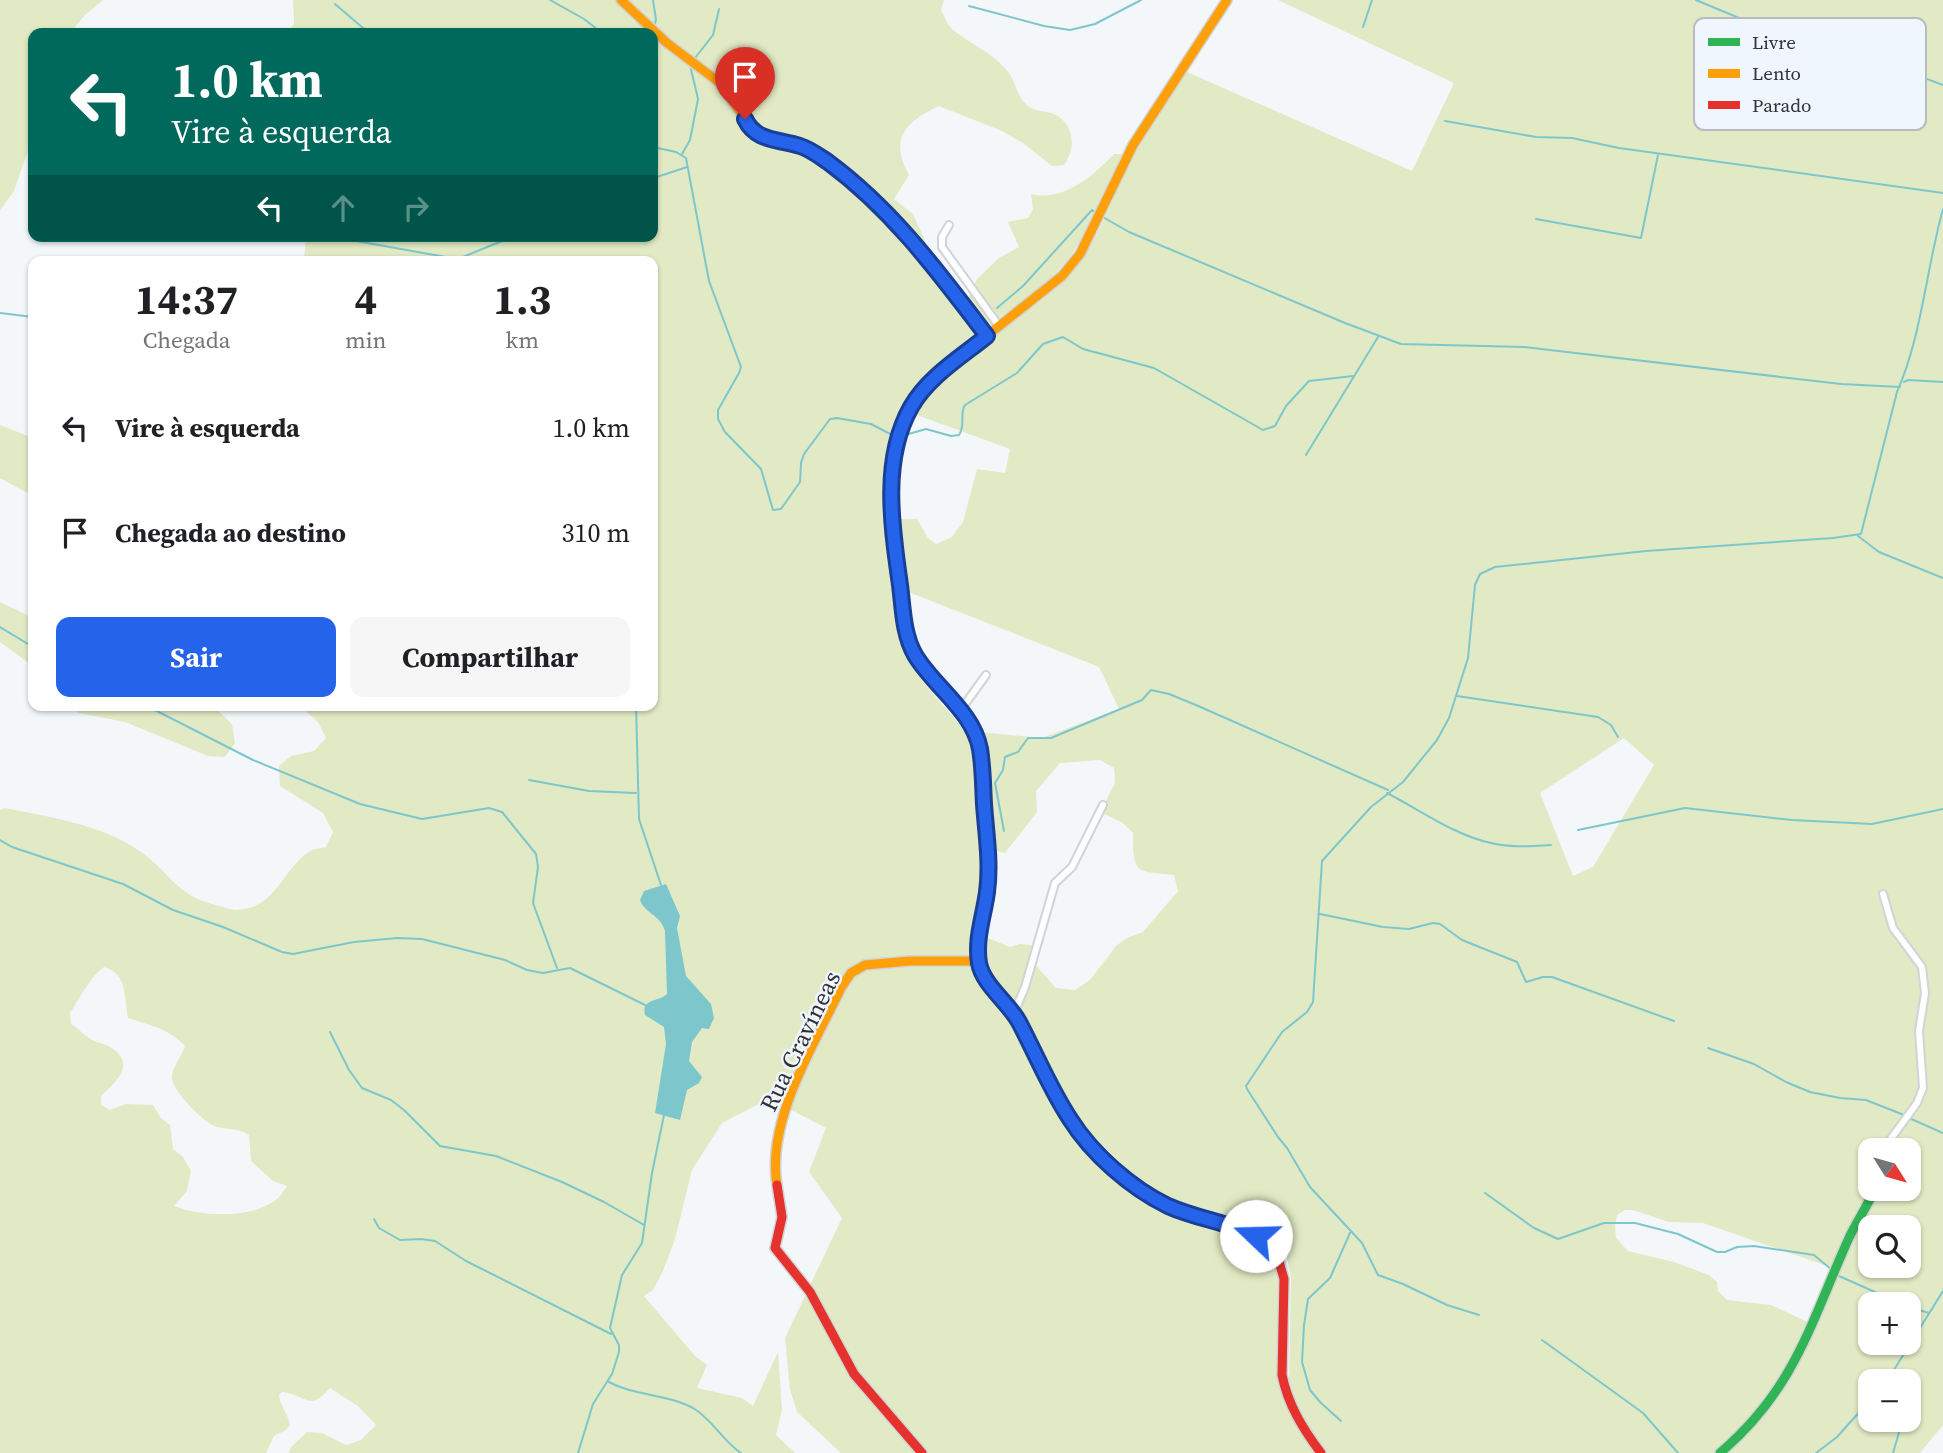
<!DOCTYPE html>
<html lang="pt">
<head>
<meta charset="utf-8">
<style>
	:root { --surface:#fff; --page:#f6f6f6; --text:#202124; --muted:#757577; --accent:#2563eb }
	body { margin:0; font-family:"Source Serif 4",serif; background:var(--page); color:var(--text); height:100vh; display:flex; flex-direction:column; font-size:26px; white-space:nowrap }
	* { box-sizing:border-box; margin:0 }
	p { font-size:23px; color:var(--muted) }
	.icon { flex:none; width:38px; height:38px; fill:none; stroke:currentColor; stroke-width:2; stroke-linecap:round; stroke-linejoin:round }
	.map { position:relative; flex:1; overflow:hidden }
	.sheet { position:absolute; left:28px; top:256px; width:630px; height:455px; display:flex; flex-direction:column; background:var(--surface); border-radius:14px; box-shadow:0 2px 5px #0004 }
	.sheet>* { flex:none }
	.guide { position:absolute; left:28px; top:28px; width:630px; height:214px; border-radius:14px; box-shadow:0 2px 5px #0004; background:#00695c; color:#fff; overflow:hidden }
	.needle { width:46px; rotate:127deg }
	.controls { position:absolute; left:1858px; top:1138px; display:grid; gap:14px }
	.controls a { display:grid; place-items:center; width:63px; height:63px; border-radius:14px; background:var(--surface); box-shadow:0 2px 5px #0004; font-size:35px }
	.pin { position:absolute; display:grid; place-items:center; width:60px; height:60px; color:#fff; margin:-72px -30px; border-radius:50% 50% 50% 0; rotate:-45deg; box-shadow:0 0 7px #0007 }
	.pin .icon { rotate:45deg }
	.me { position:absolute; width:77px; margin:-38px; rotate:291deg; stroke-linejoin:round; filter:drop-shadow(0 0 5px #0008) }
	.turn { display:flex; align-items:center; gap:24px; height:147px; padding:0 28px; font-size:32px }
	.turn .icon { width:91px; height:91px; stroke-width:2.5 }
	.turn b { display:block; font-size:49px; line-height:60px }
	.lanes { display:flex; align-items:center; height:66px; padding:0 28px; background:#0003; justify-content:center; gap:35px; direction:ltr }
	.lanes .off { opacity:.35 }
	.eta { display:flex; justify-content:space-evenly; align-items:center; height:119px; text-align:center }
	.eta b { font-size:42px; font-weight:700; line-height:49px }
	.cta { display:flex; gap:14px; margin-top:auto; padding:14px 28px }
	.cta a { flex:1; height:80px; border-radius:14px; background:var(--accent); color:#fff; font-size:28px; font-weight:700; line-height:80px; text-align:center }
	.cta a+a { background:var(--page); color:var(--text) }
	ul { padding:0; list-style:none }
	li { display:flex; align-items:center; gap:21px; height:105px; padding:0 28px }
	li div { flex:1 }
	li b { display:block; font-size:26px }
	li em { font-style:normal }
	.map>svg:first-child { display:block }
	.green { fill:#e1eac4; fill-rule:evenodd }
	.water { fill:#7dc7cc }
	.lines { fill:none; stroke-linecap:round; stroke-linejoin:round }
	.stream { stroke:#7dc7cc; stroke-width:2 }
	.street-casing { stroke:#d1d4d6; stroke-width:10 }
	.fast-casing { stroke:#d1d4d6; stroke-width:12 }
	.slow-casing { stroke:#d1d4d6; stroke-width:12 }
	.jam-casing { stroke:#d1d4d6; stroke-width:12 }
	.street { stroke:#fdfefe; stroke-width:6 }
	.fast { stroke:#30b455; stroke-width:9 }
	.slow { stroke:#ff9f0a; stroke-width:9 }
	.jam { stroke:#e5322d; stroke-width:9 }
	.route-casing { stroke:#184099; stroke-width:18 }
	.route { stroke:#2563eb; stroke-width:12 }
	.labels { text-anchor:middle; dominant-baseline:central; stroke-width:5; stroke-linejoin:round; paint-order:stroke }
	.street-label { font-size:24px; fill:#313336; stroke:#f0f6fe }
	.key { fill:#f0f6fe; stroke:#b7bcc2; stroke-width:2 }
	.key-label { font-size:19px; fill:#313336 }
</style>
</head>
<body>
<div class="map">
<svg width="1943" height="1453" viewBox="0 0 1943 1453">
	<rect width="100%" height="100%" fill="#f4f7fa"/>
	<!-- green -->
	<path class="green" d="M0,0H103L85,15L70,33H33V136L14,191L0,210Z
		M293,0H944L941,10C944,16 947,24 952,29C970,44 994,53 1009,73C1016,82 1017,98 1028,106C1034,111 1046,111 1054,114C1075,124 1076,149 1064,165L1052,166L1023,143L1002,131L939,106C905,122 889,139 909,175L894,199L913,214L927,245L968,298L977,279L999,258L1019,247L1008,222L1028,218L1033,209L1031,194C1063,202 1093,176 1114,154H1122C1105,193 1090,234 1062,266C1044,288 1019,303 996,320C978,333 960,348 943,364C927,379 908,397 900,417C880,467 888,523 894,575C897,601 899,628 907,653C919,690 962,715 976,753L983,883L974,972L1011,1016L1076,1135L1122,1179L1164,1208L1257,1239L1276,1257L1281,1280L1279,1382L1286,1405L1315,1453H841L797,1412L790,1389L785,1338L842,1218L809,1172L826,1128L789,1109L800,1070L774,1096L722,1123L692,1170L675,1239L663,1271L653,1290L644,1296L695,1356L707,1365L697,1388L742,1398L753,1406L778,1352L782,1410L776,1435L795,1453H289L291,1447L307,1432L322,1433L346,1445L361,1440L376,1425L358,1406L330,1388C309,1413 305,1394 282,1392L279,1395C280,1406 288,1413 290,1425L286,1430L274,1436L266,1453H0V810L5,808C49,817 100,824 138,850C169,870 175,896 216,905C222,906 230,910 237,910C276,909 283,868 310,851C314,849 321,848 326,847L333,832L323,813L280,786L279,766L291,756L314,751L326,738L318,722L299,705H653V261H304L306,236H653V33H286L294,24ZM104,967C128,974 124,997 128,1018C149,1025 170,1029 185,1046C182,1056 173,1066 172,1076C170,1089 201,1119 212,1125C224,1131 236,1126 249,1135L251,1161L273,1181L287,1186C284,1190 281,1196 277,1199C253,1219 201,1217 174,1206L187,1191L191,1171L183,1157L173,1149L170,1125L161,1118L153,1105L126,1104L110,1110L101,1105V1096C117,1081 137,1064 110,1047C105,1044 100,1043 94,1041C86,1037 79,1029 71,1024L70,1013C80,998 90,977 104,967Z
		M1278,0H1943V1425L1920,1453H1327L1303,1417L1295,1401L1289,1380L1291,1279L1286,1251L1263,1229L1239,1219L1168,1198L1129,1171L1085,1128L1069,1102L1034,1033L1019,1009L984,969L988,938L1010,947L1020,944L1039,946L1033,962L1056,988L1075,990L1090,980L1116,946L1127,938L1143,932L1178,891L1174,875C1135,871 1133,874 1133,833L1123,823L1100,812L1115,783L1114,768L1100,760L1060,763L1036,791L1037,812L1005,853L992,850L987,751L979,732L1042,738L1119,709L1099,667L906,591L898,519H917L928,538L936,544L952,537L963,522L977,469L1005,473L1010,449L914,414C937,380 970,352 1002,328C1025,312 1050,296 1069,275C1103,237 1116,187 1138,142C1150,119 1171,94 1187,72L1412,171L1454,83ZM1624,738L1654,765L1593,867L1573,876L1540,793ZM1871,1150H1909V1188H1871ZM1625,1210H1633L1669,1222L1703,1223L1836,1269L1812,1324L1771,1305L1727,1300L1718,1291L1717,1282L1709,1275L1674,1262L1628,1251L1616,1238L1615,1226L1617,1215ZM1871,1227H1909V1265H1871ZM1871,1304H1909V1342H1871ZM1871,1381H1909V1419H1871Z
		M0,425L33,438V496L0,478Z
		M0,602L33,618V666L0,642Z
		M72,705H212L232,724L235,743L225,757L208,756L125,722L79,713Z"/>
	<!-- water -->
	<path class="water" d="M666,884L680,916L677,928L686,976L711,1004L714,1018L709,1029L702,1028L692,1042L689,1061L702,1077L699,1083L687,1090L680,1120L655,1113L666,1044L664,1027L645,1015C641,998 659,1002 667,994L665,931C660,914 645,914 640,900L644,891Z"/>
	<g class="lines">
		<!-- stream -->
		<path class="stream" d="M550,0L584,19L602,33
			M653,0L656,20L654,26
			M1696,0L1756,25L1872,58L1943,85
			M335,4L363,28L376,33
			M969,6L1044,26L1070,30L1095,24L1141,0
			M1363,27L1372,0
			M695,58L713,35L719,9
			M1445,121L1536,137L1572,138L1619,148L1943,193
			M653,147L676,152L686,158L709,281L741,367L739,373L718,410V419L725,432L761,469L773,510L781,509L800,482L801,463L804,454L830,419L837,418L871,424L896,437
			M682,154L690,140L698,99L690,65
			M653,187L657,177L687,167
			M1101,216L1129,232L1345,323L1401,344L1524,347L1841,384L1900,387
			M1536,219L1641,238L1658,155
			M328,236L457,259
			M453,261L502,241L525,236
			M997,308L1023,286L1092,210L1097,213
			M0,313L33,317
			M1904,382L1908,380L1943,382
			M905,435L926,429L951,436L959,435C966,425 959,415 965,405L1017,373L1043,344L1063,337L1083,349L1154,368L1263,430L1275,426L1286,406L1309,381L1353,376
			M1306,455L1378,337
			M1858,536L1879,552L1943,578
			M0,627L33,647
			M1457,696L1598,717L1611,725L1618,737
			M145,705L253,760L360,804L422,819L489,808L502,812L536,854L538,867L533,903L557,968
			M636,705L639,819L661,885
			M529,780L589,791L636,793
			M1387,793C1420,810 1454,835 1491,843C1511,848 1531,846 1551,845
			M1578,830L1685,808L1792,820L1872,824L1943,809
			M1004,831L995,783L1003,770L1005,757L1018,752L1028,738H1051L1142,700L1151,690L1169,694L1196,705L1388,790
			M0,840L12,847L123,884L173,910L223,927L282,952L293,954L354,942L397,938L422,939L505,960L527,970L543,973L570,968L645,1005
			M1320,914L1383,927L1409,929L1433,923L1440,924L1462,940L1517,962L1526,982L1543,977H1552L1674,1021
			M330,1032L349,1070L362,1088L391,1100L404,1110L440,1146L496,1156L562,1182L604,1202L644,1225
			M1708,1048L1754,1064L1786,1082L1810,1092L1840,1098L1866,1100L1904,1115
			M1909,1118L1943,1133
			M1485,1193L1534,1228L1558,1239L1604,1223H1635L1678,1234L1717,1252H1725L1737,1247L1754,1246L1814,1255L1832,1270
			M374,1219L379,1228L400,1240L421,1239L435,1241L466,1261L611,1334
			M1839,1276L1902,1304
			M1909,1307L1929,1313
			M1479,1315L1447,1305L1403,1284L1378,1275L1362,1243L1310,1187L1287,1148L1278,1137L1247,1089L1246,1086L1282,1032L1307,1012L1313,1002L1322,861L1371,807L1403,782L1437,740L1449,718L1468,658L1475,585L1480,574L1495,567L1646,551L1833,538L1861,534L1897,392C1922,335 1926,270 1943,209
			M1542,1340L1643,1413L1678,1453
			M1894,1374L1901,1381
			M1887,1381L1943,1291
			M609,1382C635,1396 667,1394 693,1408C712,1419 723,1441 741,1453
			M1341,1421L1321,1403L1310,1390L1302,1362L1304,1325L1308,1299L1330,1278L1350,1233
			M578,1453L593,1404L612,1374L619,1352V1345L610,1328L622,1275L642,1243L652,1173L664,1115
			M1816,1453L1837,1437L1871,1399
			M1893,1453L1903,1419"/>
		<!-- street casing -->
		<g class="street-casing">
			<path id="street" d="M949,225L942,237V247L999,326
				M960,711L986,675
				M1883,894L1893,928L1922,967L1925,993L1919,1031L1923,1088L1917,1103L1890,1140L1886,1150
				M1014,1013L1025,987L1055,883L1072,867L1103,805"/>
		</g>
		<!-- fast casing -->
		<g class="fast-casing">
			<path id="fast" d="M917,400C880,440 893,546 901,597C903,611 904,626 909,639C917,661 932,678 947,696
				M1720,1453C1794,1390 1810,1325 1848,1240C1856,1222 1868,1206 1875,1188"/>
		</g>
		<!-- slow casing -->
		<g class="slow-casing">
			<path id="slow" d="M621,0L667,43L720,83L754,132L764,137L798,145L815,153L887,213L927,257L987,336
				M917,400L944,370L1062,276L1080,254L1133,145L1227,0
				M947,696L971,726L980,749L988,877L979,941V966L1014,1013L1070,1120L1085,1137
				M777,1185C766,1121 814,1045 841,988L851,973L865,965L910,961H979"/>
		</g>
		<!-- jam casing -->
		<g class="jam-casing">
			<path id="jam" d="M1085,1137L1129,1181L1168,1206L1245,1231L1264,1241L1276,1251L1284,1279L1282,1375C1288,1405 1303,1429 1321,1453
				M777,1185L782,1217L775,1248L810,1292L854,1374L922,1453"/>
		</g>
		<!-- street -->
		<use href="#street" class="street"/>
		<!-- fast -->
		<use href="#fast" class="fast"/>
		<!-- slow -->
		<use href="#slow" class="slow"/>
		<!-- jam -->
		<use href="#jam" class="jam"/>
	</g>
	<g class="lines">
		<!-- route casing -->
		<g class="route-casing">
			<path id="route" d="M745,119C756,142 779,139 800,146C810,149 819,156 828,162C893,210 939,273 987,336C961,357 928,377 911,407C881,460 892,528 900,585C903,608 903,634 915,655C934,687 973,711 980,749C983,767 983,786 984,804C986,833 991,863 987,892C984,915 975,939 979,963C983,985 1008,1002 1019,1022C1036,1054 1050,1089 1070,1119C1092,1154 1131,1188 1168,1206C1197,1219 1228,1222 1256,1236"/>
		</g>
		<!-- route -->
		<use href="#route" class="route"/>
	</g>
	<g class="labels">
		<!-- street labels -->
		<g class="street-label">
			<text transform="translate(800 1041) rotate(-64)">Rua Cravíneas</text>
		</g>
	</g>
	<!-- legend -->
	<rect x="1694" y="18" width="232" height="112" rx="10" class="key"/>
	<rect x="1708" y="38" width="32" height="8" fill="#30b455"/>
	<rect x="1708" y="69" width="32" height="9" fill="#ff9f0a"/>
	<rect x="1708" y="101" width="32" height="8" fill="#e5322d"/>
	<g class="key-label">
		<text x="1752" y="49">Livre</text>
		<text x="1752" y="80">Lento</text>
		<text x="1752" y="112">Parado</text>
	</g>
</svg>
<div class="controls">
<a><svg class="needle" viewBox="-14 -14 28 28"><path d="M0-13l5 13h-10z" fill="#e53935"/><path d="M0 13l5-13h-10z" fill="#757577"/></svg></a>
<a><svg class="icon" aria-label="search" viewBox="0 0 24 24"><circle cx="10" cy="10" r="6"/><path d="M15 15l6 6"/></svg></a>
<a>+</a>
<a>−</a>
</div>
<div class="pin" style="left:745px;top:119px;background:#d93025"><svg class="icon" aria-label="arrive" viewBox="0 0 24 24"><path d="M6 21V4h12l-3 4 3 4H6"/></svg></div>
<svg class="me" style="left:1256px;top:1236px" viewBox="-20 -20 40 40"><circle r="19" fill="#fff"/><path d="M0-13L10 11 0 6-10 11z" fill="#2563eb"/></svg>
<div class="guide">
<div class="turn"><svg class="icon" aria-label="left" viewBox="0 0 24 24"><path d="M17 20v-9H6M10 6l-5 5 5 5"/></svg><div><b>1.0 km</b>Vire à esquerda</div></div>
<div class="lanes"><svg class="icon" aria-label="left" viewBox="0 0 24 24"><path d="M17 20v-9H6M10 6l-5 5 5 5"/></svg><svg class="icon off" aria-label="ahead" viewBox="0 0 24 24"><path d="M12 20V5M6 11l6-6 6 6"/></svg><svg class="icon off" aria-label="right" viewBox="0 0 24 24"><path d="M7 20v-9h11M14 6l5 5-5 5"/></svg></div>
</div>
<section class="sheet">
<div class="eta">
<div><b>14:37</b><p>Chegada</p></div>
<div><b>4</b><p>min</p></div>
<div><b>1.3</b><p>km</p></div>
</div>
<ul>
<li><svg class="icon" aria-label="left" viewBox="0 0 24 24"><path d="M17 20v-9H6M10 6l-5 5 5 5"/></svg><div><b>Vire à esquerda</b></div><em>1.0 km</em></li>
<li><svg class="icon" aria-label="arrive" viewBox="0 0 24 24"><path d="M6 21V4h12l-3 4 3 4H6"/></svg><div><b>Chegada ao destino</b></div><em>310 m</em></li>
</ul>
<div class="cta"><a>Sair</a><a>Compartilhar</a></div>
</section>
</div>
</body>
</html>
